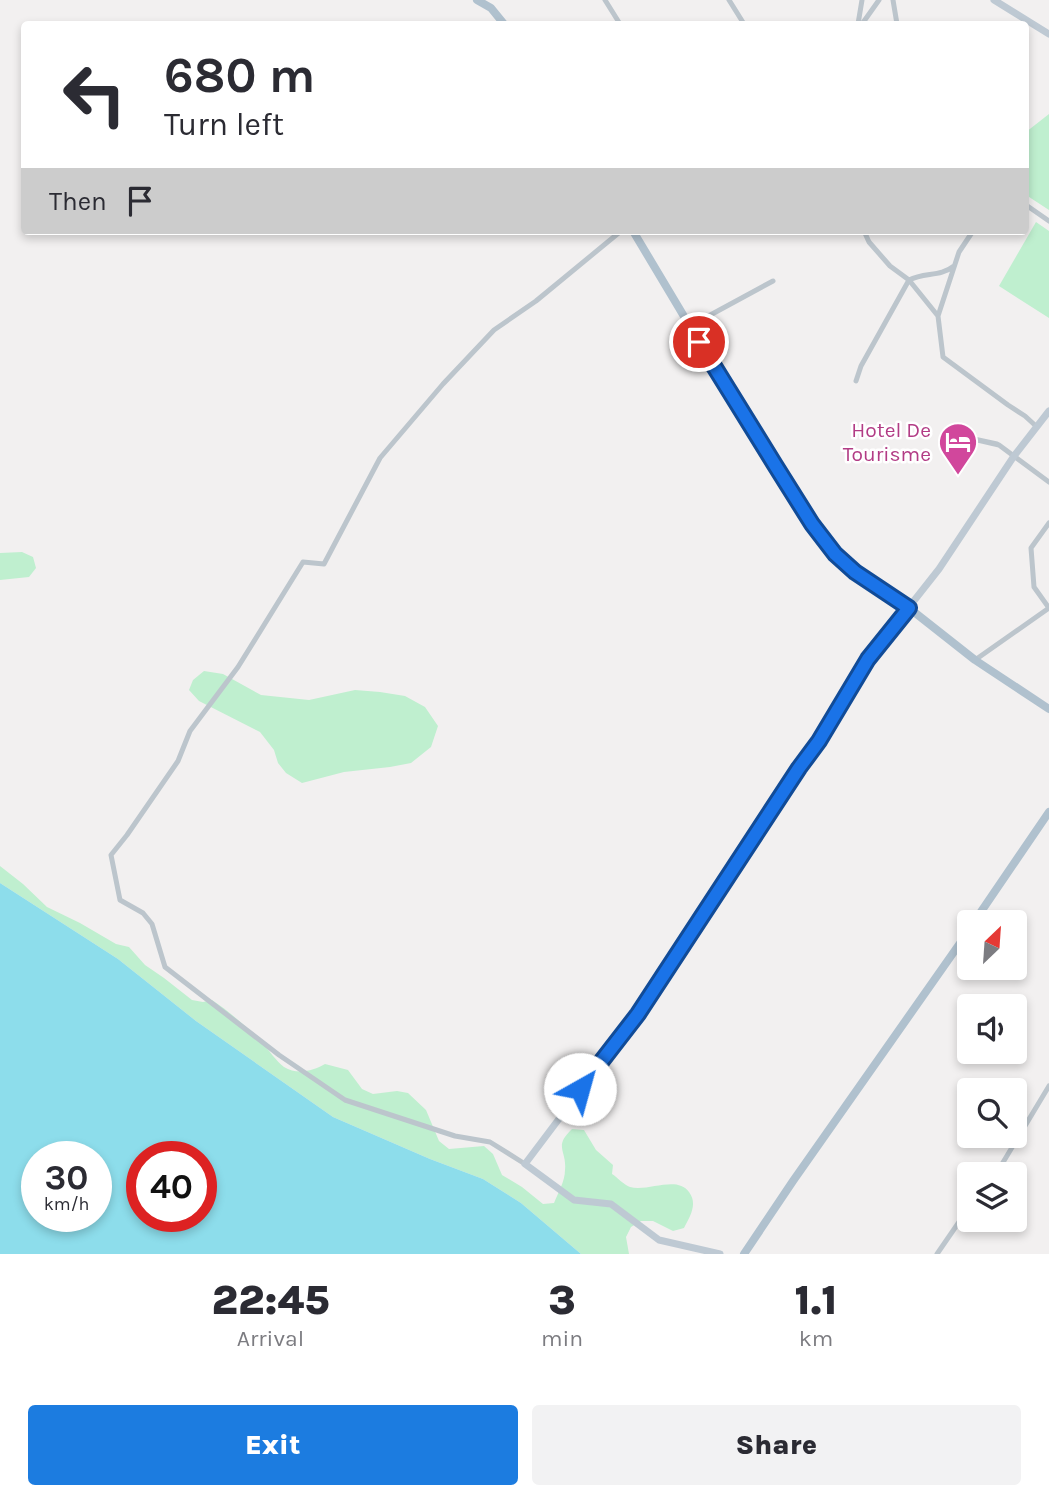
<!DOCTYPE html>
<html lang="en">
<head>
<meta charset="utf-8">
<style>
	:root { --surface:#fff; --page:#f2f2f3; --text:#2b2b33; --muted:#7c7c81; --accent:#1c7ce0 }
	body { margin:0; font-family:Karla,sans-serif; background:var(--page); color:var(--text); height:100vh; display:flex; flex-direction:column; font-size:26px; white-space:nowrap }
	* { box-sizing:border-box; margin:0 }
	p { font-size:23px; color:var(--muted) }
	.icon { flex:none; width:38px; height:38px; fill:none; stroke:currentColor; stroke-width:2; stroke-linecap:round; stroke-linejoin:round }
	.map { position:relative; height:1254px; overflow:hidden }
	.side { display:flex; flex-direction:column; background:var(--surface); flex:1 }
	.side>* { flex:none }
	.guide { position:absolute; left:21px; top:21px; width:1008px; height:214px; border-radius:7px; box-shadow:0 4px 10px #0003; background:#fff; color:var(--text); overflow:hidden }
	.needle { width:46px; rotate:25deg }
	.buttons { position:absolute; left:957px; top:910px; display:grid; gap:14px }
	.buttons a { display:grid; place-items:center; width:70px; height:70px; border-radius:7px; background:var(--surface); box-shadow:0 4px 10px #0003; font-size:35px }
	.speed { position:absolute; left:21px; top:1141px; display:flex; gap:14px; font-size:35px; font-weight:700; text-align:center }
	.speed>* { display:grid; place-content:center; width:91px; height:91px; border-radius:50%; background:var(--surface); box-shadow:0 4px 10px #0003; line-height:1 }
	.speed small { font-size:18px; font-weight:400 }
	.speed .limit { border:10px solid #d22; background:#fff; color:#111 }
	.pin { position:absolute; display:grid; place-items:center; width:60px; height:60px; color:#fff; margin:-30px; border:4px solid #fff; border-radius:50%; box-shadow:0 2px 7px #0007 }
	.me { position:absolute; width:77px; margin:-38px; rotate:38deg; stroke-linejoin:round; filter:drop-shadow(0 0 5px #0008) }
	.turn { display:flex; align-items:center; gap:24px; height:147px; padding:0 28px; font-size:32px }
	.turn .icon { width:91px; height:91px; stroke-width:2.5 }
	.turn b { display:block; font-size:49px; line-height:60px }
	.then { display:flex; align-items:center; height:66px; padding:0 28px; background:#0003; gap:14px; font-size:26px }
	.eta { display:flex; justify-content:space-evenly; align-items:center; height:119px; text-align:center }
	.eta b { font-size:42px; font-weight:800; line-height:49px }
	.action { display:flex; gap:14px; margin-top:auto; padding:14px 28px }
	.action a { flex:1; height:80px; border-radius:7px; background:var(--accent); color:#fff; font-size:28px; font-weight:800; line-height:80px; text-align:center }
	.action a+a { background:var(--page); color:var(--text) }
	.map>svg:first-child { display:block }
	.green { fill:#bfefcf }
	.water { fill:#8dddeb; fill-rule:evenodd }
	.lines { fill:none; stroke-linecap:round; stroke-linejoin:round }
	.street { stroke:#bcc5cc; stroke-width:5 }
	.secondary { stroke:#bec9d3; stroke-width:7 }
	.primary { stroke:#b0c1ce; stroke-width:8 }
	.route-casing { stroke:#114b97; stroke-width:18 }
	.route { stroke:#1a73e8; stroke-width:12 }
	.labels { text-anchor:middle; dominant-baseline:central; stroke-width:5; stroke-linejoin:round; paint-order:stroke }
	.hotel-label { font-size:21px; fill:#b23c85; stroke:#fff; text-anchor:end }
</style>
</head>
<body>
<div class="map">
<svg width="1049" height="1254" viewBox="0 0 1049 1254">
	<rect width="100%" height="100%" fill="#f2f0f0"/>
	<!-- green -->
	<path class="green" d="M1049,114V210L1026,195V132Z
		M1036,222L1049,231V318L999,286Z
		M22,552L33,557L36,568L29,577L0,580V553Z
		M204,671L223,674L261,695L309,700L355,690L380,692L405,696L425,707L438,726L431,747L411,763L390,767L344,772L302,783L286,773L278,763L274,750L260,732L199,701L189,690L193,680Z
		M0,866L23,884L47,907L80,923L116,944L129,947L145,965L164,978L192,1000L203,1002L212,1000C230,1012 247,1027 262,1043C269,1050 276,1061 284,1067C297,1075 313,1071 325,1064L348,1070L362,1089L373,1094L397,1091L408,1093L426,1110L439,1141L449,1149L484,1146L493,1154L502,1175L522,1187L543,1204L554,1203C558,1193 565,1181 565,1170C567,1150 553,1147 572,1129L584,1130L596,1150L613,1165L612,1174C617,1177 624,1185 630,1187C648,1192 677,1175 689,1192C698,1204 690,1216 684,1228L673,1231L653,1221H641L631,1227L626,1237L629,1254H581L521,1203L483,1179L430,1159L333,1117L196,1021L118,959L0,883Z"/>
	<!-- water -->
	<path class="water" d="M0,883L118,959L196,1021L333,1117L430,1159L483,1179L521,1203L581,1254H0ZM37,1157H96V1216H37ZM142,1157H201V1216H142Z"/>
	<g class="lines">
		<!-- street -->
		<path class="street" d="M605,0L620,24
			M729,0L744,24
			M893,0L897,24
			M858,24L862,0
			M862,24L879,0
			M1026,205L1049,221
			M864,231L869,242L890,266L909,280L938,316L943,357L1008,405L1025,416L1037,427
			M938,316L959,252L973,231
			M690,326L773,281
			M856,381L861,366L909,280C925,272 940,277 954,266
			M997,444L960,436L999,445L1049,482
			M1049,523L1031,548L1034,587L1049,608
			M975,660L1049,608
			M525,1164L490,1142L455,1136L345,1100L279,1055L165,967L152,924L143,913L120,900L111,855L127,835L178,761L190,731L238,667L303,562L324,564L380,458L443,384L494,330L536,301L621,231
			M996,1174L1049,1086
			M937,1254L970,1206"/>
		<!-- secondary -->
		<path class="secondary" d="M994,0L1049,34
			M720,1254L659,1240L611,1204L574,1200L525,1164L638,1014L799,768L819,741L868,659L939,569L1014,456L1049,411"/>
		<!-- primary -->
		<path class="primary" d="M477,0L491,8L504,24
			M633,231L737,405L812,524L835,554L855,572L909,608L975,660L1049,709
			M974,922L1049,812
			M744,1254L793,1181L970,929"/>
	</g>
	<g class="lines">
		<!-- route casing -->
		<g class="route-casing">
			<path id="route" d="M580,1089L638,1014L799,768L819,741L868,659L909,608L855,572L835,554L812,524L775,465L699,342"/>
		</g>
		<!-- route -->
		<use href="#route" class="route"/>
	</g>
	<!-- icons -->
	<defs>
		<g id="hotel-pin" transform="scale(2.0125)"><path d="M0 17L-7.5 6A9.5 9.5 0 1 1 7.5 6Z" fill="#d1479c" stroke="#fff"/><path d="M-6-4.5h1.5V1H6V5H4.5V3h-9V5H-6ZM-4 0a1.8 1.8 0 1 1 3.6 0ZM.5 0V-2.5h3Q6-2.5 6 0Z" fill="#fff"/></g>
	</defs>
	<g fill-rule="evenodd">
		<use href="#hotel-pin" x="958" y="442"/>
	</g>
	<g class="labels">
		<!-- hotel labels -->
		<g class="hotel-label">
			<text x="931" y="430">Hotel De<tspan x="931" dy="24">Tourisme</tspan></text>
		</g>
	</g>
</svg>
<div class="buttons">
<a><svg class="needle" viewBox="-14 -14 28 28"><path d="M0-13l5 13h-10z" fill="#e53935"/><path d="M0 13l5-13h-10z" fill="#7c7c81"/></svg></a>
<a><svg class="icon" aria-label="sound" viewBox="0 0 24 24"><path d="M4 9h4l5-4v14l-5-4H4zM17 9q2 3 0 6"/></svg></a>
<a><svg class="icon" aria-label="search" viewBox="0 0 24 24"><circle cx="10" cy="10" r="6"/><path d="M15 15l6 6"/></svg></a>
<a><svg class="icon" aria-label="layers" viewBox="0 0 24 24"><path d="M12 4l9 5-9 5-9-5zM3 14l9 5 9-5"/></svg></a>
</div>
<div class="speed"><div>30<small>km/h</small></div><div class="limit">40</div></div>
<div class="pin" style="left:699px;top:342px;background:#d93025"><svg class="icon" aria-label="arrive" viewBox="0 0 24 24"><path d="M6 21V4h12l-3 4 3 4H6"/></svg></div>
<svg class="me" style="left:580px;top:1089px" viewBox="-20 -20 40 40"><circle r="19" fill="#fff"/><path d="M0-13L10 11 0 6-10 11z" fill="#1a73e8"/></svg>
<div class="guide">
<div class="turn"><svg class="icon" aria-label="left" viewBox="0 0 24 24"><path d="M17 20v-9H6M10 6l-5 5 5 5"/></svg><div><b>680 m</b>Turn left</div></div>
<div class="then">Then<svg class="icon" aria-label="arrive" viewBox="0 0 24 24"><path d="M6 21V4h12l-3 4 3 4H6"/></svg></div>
</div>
</div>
<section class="side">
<div class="eta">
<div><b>22:45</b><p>Arrival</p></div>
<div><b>3</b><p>min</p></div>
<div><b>1.1</b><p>km</p></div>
</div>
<div class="action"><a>Exit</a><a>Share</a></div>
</section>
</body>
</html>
